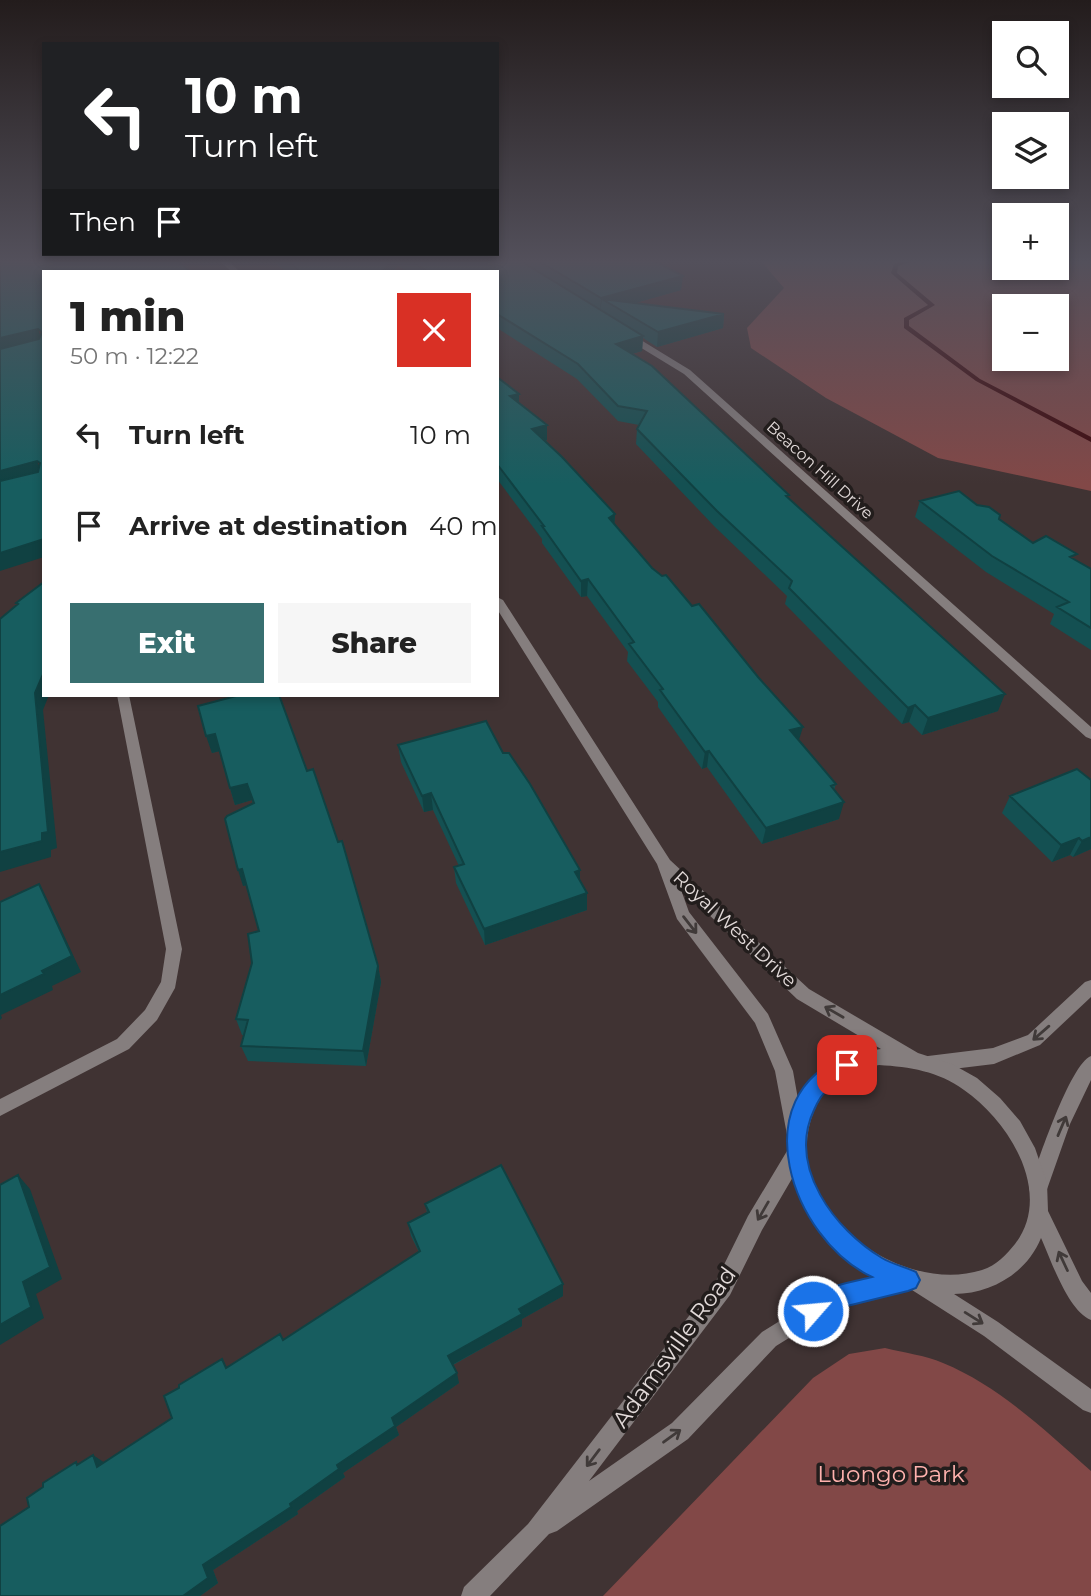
<!DOCTYPE html>
<html lang="en">
<head>
<meta charset="utf-8">
<style>
	:root { --surface:#fff; --page:#f6f6f6; --text:#222; --muted:#767676; --accent:#386f70 }
	body { margin:0; font-family:Montserrat,sans-serif; background:var(--page); color:var(--text); height:100vh; display:flex; flex-direction:column; font-size:26px; white-space:nowrap }
	* { box-sizing:border-box; margin:0 }
	p { font-size:23px; color:var(--muted) }
	.icon { flex:none; width:38px; height:38px; fill:none; stroke:currentColor; stroke-width:2; stroke-linecap:round; stroke-linejoin:round }
	.map { position:relative; flex:1; overflow:hidden }
	.drawer { position:absolute; left:42px; top:270px; width:457px; height:427px; display:flex; flex-direction:column; background:var(--surface); border-radius:0px; box-shadow:0 4px 10px #0003 }
	.drawer>* { flex:none }
	.banner { position:absolute; left:42px; top:42px; width:457px; height:214px; border-radius:0px; box-shadow:0 4px 10px #0003; background:#202124; color:#fff; overflow:hidden }
	.tools { position:absolute; left:992px; top:21px; display:grid; gap:14px }
	.tools a { display:grid; place-items:center; width:77px; height:77px; border-radius:0px; background:var(--surface); box-shadow:0 4px 10px #0003; font-size:35px }
	.pin { position:absolute; display:grid; place-items:center; width:60px; height:60px; color:#fff; margin:-30px; border-radius:14px; box-shadow:0 4px 10px #0006 }
	.me { position:absolute; width:77px; margin:-38px; rotate:63deg; stroke-linejoin:round; filter:drop-shadow(0 0 5px #0008) }
	.turn { display:flex; align-items:center; gap:24px; height:147px; padding:0 28px; font-size:32px }
	.turn .icon { width:91px; height:91px; stroke-width:2.5 }
	.turn b { display:block; font-size:49px; line-height:60px }
	.then { display:flex; align-items:center; height:66px; padding:0 28px; background:#0003; gap:14px; font-size:26px }
	.round { display:grid; place-items:center; flex:none; width:74px; height:74px; border-radius:0px; background:var(--page) }
	.overview { display:flex; align-items:center; justify-content:space-between; height:119px; padding:0 28px }
	h1 { font-size:42px; font-weight:800; line-height:52px }
	.action { display:flex; gap:14px; margin-top:auto; padding:14px 28px }
	.action a { flex:1; height:80px; border-radius:0px; background:var(--accent); color:#fff; font-size:28px; font-weight:800; line-height:80px; text-align:center }
	.action a+a { background:var(--page); color:var(--text) }
	ul { padding:0; list-style:none }
	li { display:flex; align-items:center; gap:21px; height:91px; padding:0 28px }
	li div { flex:1 }
	li b { display:block; font-size:26px }
	li em { font-style:normal }
	.map>svg:first-child { display:block }
	.green { fill:#824847; fill-rule:evenodd }
	.lines { fill:none; stroke-linecap:round; stroke-linejoin:round }
	.stream { fill:#3e070b; fill-rule:evenodd }
	.minor { fill:#857e7e; fill-rule:evenodd }
	.tertiary { fill:#857e7e; fill-rule:evenodd }
	.wall { fill:#145052 }
	.shaded-wall { fill:#104142 }
	.building { fill:#175d5f; stroke:#104142; stroke-width:2 }
	.oneway { stroke:#403a39 }
	.route { fill:#1a73e8; stroke:#114b97; stroke-width:2 }
	.labels { text-anchor:middle; dominant-baseline:central; stroke-width:7; stroke-linejoin:round; paint-order:stroke }
	.far-street-label { font-size:16px; fill:#e2dad9; stroke:#221d1c }
	.street-label { font-size:19px; fill:#e2dad9; stroke:#221d1c }
	.near-street-label { font-size:23px; fill:#e2dad9; stroke:#221d1c }
	.near-park-label { font-size:23px; fill:#ffb2ae; stroke:#221d1c }
</style>
</head>
<body>
<div class="map">
<svg width="1091" height="1596" viewBox="0 0 1091 1596">
	<rect width="100%" height="100%" fill="#403333"/>
	<!-- green -->
	<path class="green" d="M760,260H1004V268H1057V260H1091V491L938,458L826,398L751,348L747,328L784,288ZM1004,306H1057V359H1004Z
		M885,1348C904,1353 925,1355 943,1363C999,1386 1046,1431 1091,1471V1596H603L813,1378L849,1354Z"/>
	<g class="lines">
		<!-- stream -->
		<path class="stream" d="M907,260H917L898,266L897,273L935,305L909,320V326L980,379L1091,437V442L976,381L904,328V318L928,305L891,273L894,264Z"/>
		<!-- minor -->
		<path class="minor" d="M625,334H631L690,370L1091,727V739L1086,737L684,374L625,338Z
			M117,695H129L182,949L175,988L157,1020L129,1049L0,1116V1099L117,1039L145,1010L161,982L166,949Z
			M1091,980V997L1040,1045L994,1064L928,1072L922,1070L919,1064L922,1058L928,1056L993,1048L1028,1035L1085,982Z
			M1091,1056V1080L1070,1124L1045,1195L1038,1197L1031,1195L1029,1188C1037,1164 1070,1064 1091,1056Z
			M797,1143L804,1146L806,1152L804,1158L762,1230L730,1295L589,1481L672,1423L762,1332L828,1291L908,1270L915,1273L918,1280L915,1287L839,1307L776,1346L688,1439L557,1531L549,1534L490,1596H461L464,1587L528,1524L716,1281L748,1216L790,1146Z"/>
		<!-- tertiary -->
		<path class="tertiary" d="M218,260H227L239,271H231Z
			M497,597L503,600L670,860L809,989L918,1053L952,1064L977,1078L1000,1098L1020,1121L1035,1148L1047,1183L1048,1211L1082,1281L1091,1293V1320C1068,1311 1051,1260 1041,1238C1027,1273 991,1294 954,1294L998,1322L1091,1389V1413L1083,1410L984,1336L912,1290L886,1281L853,1262L824,1236L803,1205L788,1164V1140L775,1071L755,1023L677,919L657,864L497,609ZM680,887L797,999L881,1049C843,1054 815,1068 799,1105L793,1071L768,1014L689,912ZM879,1065C910,1067 938,1071 964,1090C1009,1121 1054,1193 1015,1244C1006,1255 997,1265 982,1270C896,1297 776,1203 814,1111C821,1095 832,1080 848,1072C857,1068 869,1067 879,1065Z"/>
	</g>
	<!-- wall -->
	<path class="wall" d="M272,260H653L681,290L635,303L724,314L723,328L657,347L643,338L642,351L632,354L788,498L998,711L922,735L909,722L902,724L785,604L787,596L715,527L636,444L637,429L639,425L618,421L577,379L497,328V271H407L398,266L394,271H285Z
		M497,377L519,394V403L547,425V440L545,441L615,514L614,524L836,784L834,790L839,819L762,844L707,767L702,769L658,707V702L627,661L628,652L587,596L581,597L542,543V539L497,479Z
		M920,501L977,505L1033,543L1075,560L1091,569V650L1050,624L1054,614L986,572L915,517Z
		M198,706L378,966L381,982L366,1066L248,1061L241,1046L244,1035H242L236,1019L252,963L259,931L246,885L243,886L253,804L252,800L235,805L219,751L212,753Z
		M398,745L503,753L587,893V910L485,945L456,883L454,867L459,866L433,810L424,812L401,762Z
		M1077,769L1091,849L1073,857L1070,855L1052,862L1002,813L1010,796Z
		M425,1204L563,1284V1296L522,1319V1326L453,1365L459,1383L396,1427L399,1435L343,1473L345,1477L297,1511L298,1514L213,1570L218,1583L200,1596H0L29,1507L79,1464L104,1462L172,1418L228,1367L280,1334L283,1340L419,1252L411,1236L408,1223L427,1213Z"/>
	<!-- shaded-wall -->
	<path class="shaded-wall" d="M391,260H397L398,266L394,271H383Z
		M683,276L681,290L617,308L602,299L600,312L601,298Z
		M724,314L723,328L657,347L658,332Z
		M38,329L43,343L0,354V338Z
		M643,336L642,351L615,358L616,344Z
		M519,394V409L510,396Z
		M547,425V440L532,444V429Z
		M37,461L43,476L0,488V471Z
		M615,514L614,530L609,518Z
		M44,539V557L0,571V553Z
		M588,579L587,596L581,597V581Z
		M44,672V695H49L43,710L57,848L51,850V857L0,872V852L35,693Z
		M1005,694L998,711L922,735L928,718Z
		M915,705L909,722L902,724L908,708Z
		M803,727L798,743L790,730Z
		M215,734L220,751L212,753L206,736Z
		M709,751L707,767L702,769L705,752Z
		M247,784L252,800L235,805L230,788Z
		M431,793L433,810L424,812L422,796Z
		M844,802L839,819L762,844L766,828Z
		M1091,837V849L1073,857L1082,841Z
		M1079,838L1070,855L1052,862L1061,845Z
		M242,869L247,885L243,886L238,870Z
		M580,870V886L575,872Z
		M39,884L48,901L81,972L52,986L53,990L1,1015L2,1018L0,1020V995L42,971Z
		M587,893V910L485,945L484,929Z
		M378,966L381,982L366,1066L363,1051Z
		M18,1175L30,1189L62,1279L36,1294L44,1318L0,1345V1325L23,1282Z
		M563,1284V1296L522,1319V1326L450,1366L448,1356L519,1309Z
		M457,1373L459,1383L396,1427L399,1435L343,1473L345,1477L297,1511L298,1514L213,1570L218,1583L200,1596H183L203,1565L290,1504L392,1418Z
		M93,1455L105,1463L97,1467Z"/>
	<!-- building -->
	<path class="building" d="M0,260H177L189,271H44V539L0,553V481L38,472L40,463L37,461L0,471V349L39,339L42,332L38,329L0,338Z
		M286,260H391L383,271H300Z
		M409,260H519L643,336L616,344L652,366L789,495L786,496L1005,694L928,718L915,705L908,708L789,588L792,581L717,511L637,429L647,411L618,406L578,364L497,314V271H427Z
		M537,260H653L683,276L601,298Z
		M602,299L724,314L658,332Z
		M497,377L519,394L510,396L547,425L532,429L562,457L615,514L609,518L652,568L662,576L666,575L692,606L699,604L758,677L803,727L790,730L836,784L831,786L844,802L766,828L709,751L705,752L660,690L663,689L629,644L634,642L588,579L581,581L542,526H544L497,464Z
		M959,491L977,505L989,507L1000,515L999,519L1033,543L1046,536L1077,554L1070,557L1091,569V628L1057,607L1069,602L992,556L920,501Z
		M44,582V672L35,693L48,832L42,833V841L0,852V619L18,604L16,603Z
		M240,695H279L307,771L313,769L338,842L342,841L378,966L363,1051L241,1046L248,1020L236,1019L252,963L248,934L259,931L242,869L238,870L225,819L227,816L254,803L247,784L230,788L215,734L206,736L198,706Z
		M486,721L503,753H509L530,784L580,870L575,872L587,893L484,929L454,867L464,864L431,793L422,796L398,745Z
		M1077,769L1091,780V837L1082,841L1079,838L1061,845L1010,796Z
		M39,884L72,956L42,971L44,974L0,995V902Z
		M501,1165L563,1284L519,1309L522,1314L448,1356L457,1373L392,1418L395,1426L337,1465L339,1469L290,1504L291,1507L203,1565L208,1578L183,1596H0V1526L29,1507L27,1498L43,1487V1483L76,1462L77,1465L93,1455L97,1467L172,1418L164,1396L179,1388V1385L222,1359L226,1368L280,1334L283,1340L420,1251L408,1223L429,1212L425,1204Z
		M18,1175L50,1267L23,1282L31,1307L0,1325V1185Z"/>
	<!-- one-way arrows -->
	<defs><path id="oneway-shaft" d="M-6 0H5M1.5-3L5.5 0L1.5 3" fill="none" stroke-width="1.6" stroke-linecap="round" stroke-linejoin="round" transform="scale(1.75)"/></defs>
	<g class="oneway">
		<use href="#oneway-shaft" transform="translate(690 925) rotate(52)"/>
		<use href="#oneway-shaft" transform="translate(834 1012) rotate(-150)"/>
		<use href="#oneway-shaft" transform="translate(1041 1033) rotate(139)"/>
		<use href="#oneway-shaft" transform="translate(1062 1126) rotate(-67)"/>
		<use href="#oneway-shaft" transform="translate(763 1211) rotate(120)"/>
		<use href="#oneway-shaft" transform="translate(1063 1261) rotate(-115)"/>
		<use href="#oneway-shaft" transform="translate(974 1318) rotate(32)"/>
		<use href="#oneway-shaft" transform="translate(672 1436) rotate(-36)"/>
		<use href="#oneway-shaft" transform="translate(593 1458) rotate(127)"/>
	</g>
	<!-- sky -->
	<linearGradient id="sky" x2="0" y2="1"><stop stop-color="#231c1c"/><stop offset="0.54" stop-color="#53505b"/><stop offset="1" stop-color="#53505b" stop-opacity="0"/></linearGradient>
	<rect width="1091" height="484" fill="url(#sky)"/>
	<!-- route -->
	<path class="route" d="M847,1056L854,1058L857,1065C852,1077 838,1079 829,1088C823,1093 817,1103 814,1110C787,1167 835,1230 882,1258C892,1264 905,1267 916,1272L920,1280L916,1288L908,1291L839,1308L813,1323L805,1320L801,1311C811,1287 849,1283 872,1277C791,1239 742,1095 847,1056Z"/>
	<g class="labels">
		<!-- far-street labels -->
		<g class="far-street-label">
			<text transform="translate(820 470) rotate(42)">Beacon Hill Drive</text>
		</g>
		<!-- street labels -->
		<g class="street-label">
			<text transform="translate(735 929) rotate(43)">Royal West Drive</text>
		</g>
		<!-- near-street labels -->
		<g class="near-street-label">
			<text transform="translate(674 1347) rotate(-54)">Adamsville Road</text>
		</g>
		<!-- near-park labels -->
		<g class="near-park-label">
			<text x="891" y="1474">Luongo Park</text>
		</g>
	</g>
</svg>
<div class="tools">
<a><svg class="icon" aria-label="search" viewBox="0 0 24 24"><circle cx="10" cy="10" r="6"/><path d="M15 15l6 6"/></svg></a>
<a><svg class="icon" aria-label="layers" viewBox="0 0 24 24"><path d="M12 4l9 5-9 5-9-5zM3 14l9 5 9-5"/></svg></a>
<a>+</a>
<a>−</a>
</div>
<div class="pin" style="left:847px;top:1065px;background:#d93025"><svg class="icon" aria-label="arrive" viewBox="0 0 24 24"><path d="M6 21V4h12l-3 4 3 4H6"/></svg></div>
<svg class="me" style="left:813px;top:1311px" viewBox="-20 -20 40 40"><circle r="17" fill="#1a73e8" stroke="#fff" stroke-width="3"/><path d="M0-11L8 9 0 5-8 9z" fill="#fff"/></svg>
<div class="banner">
<div class="turn"><svg class="icon" aria-label="left" viewBox="0 0 24 24"><path d="M17 20v-9H6M10 6l-5 5 5 5"/></svg><div><b>10 m</b>Turn left</div></div>
<div class="then">Then<svg class="icon" aria-label="arrive" viewBox="0 0 24 24"><path d="M6 21V4h12l-3 4 3 4H6"/></svg></div>
</div>
<section class="drawer">
<div class="overview"><div><h1>1 min</h1><p>50 m · 12:22</p></div><a class="round" style="background:#d93025;color:#fff"><svg class="icon" aria-label="close" viewBox="0 0 24 24"><path d="M6 6l12 12M18 6L6 18"/></svg></a></div>
<ul>
<li><svg class="icon" aria-label="left" viewBox="0 0 24 24"><path d="M17 20v-9H6M10 6l-5 5 5 5"/></svg><div><b>Turn left</b></div><em>10 m</em></li>
<li><svg class="icon" aria-label="arrive" viewBox="0 0 24 24"><path d="M6 21V4h12l-3 4 3 4H6"/></svg><div><b>Arrive at destination</b></div><em>40 m</em></li>
</ul>
<div class="action"><a>Exit</a><a>Share</a></div>
</section>
</div>
</body>
</html>
